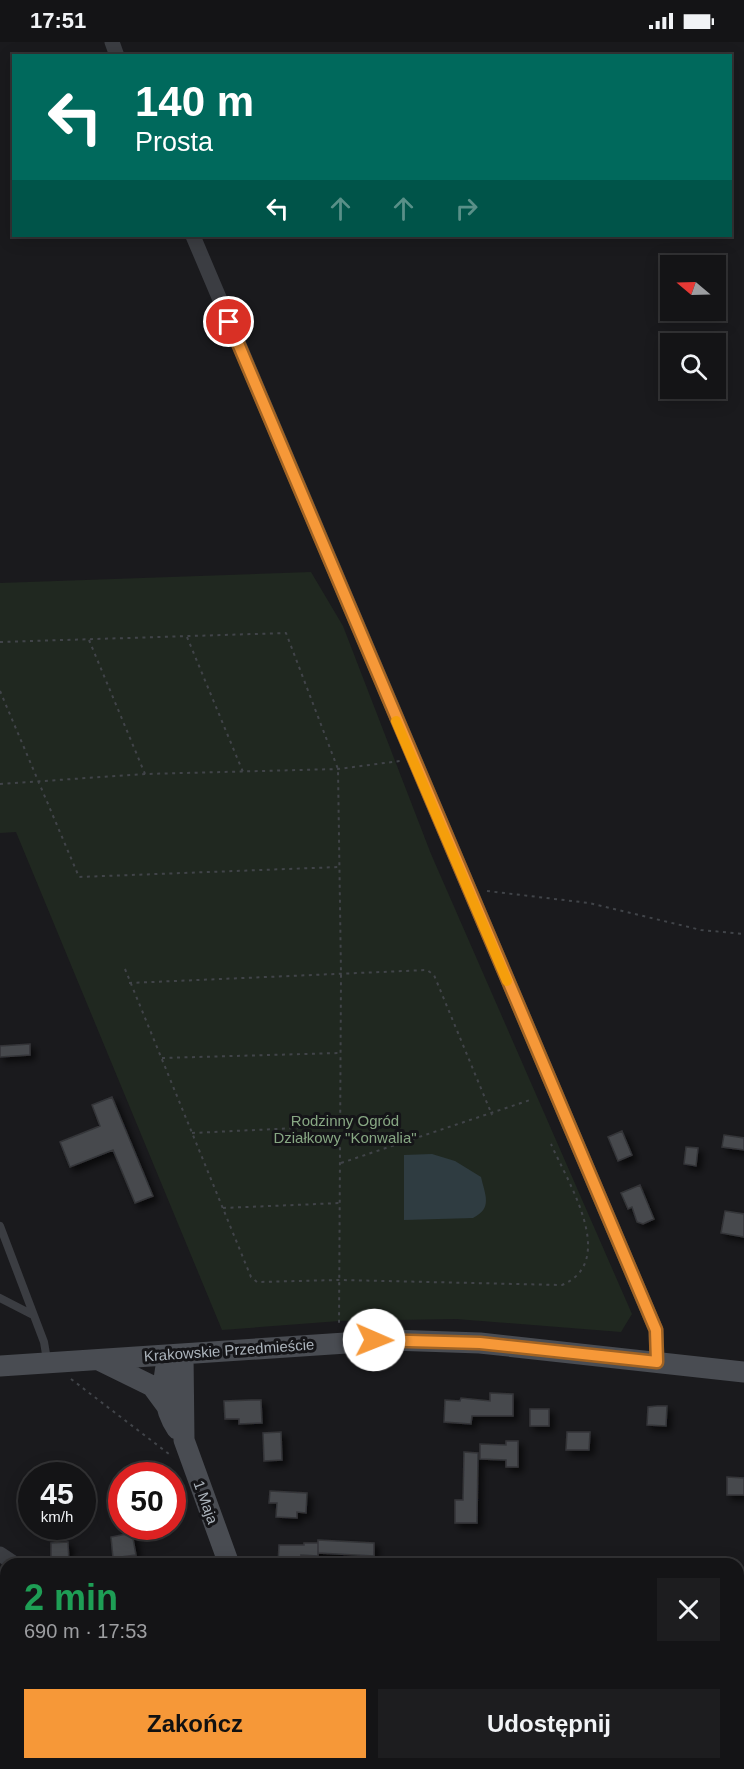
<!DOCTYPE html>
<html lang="pl">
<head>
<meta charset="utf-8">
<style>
	:root { --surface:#141416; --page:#1d1d1f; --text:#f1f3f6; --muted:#9d9ea1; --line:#333335; --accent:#f69838 }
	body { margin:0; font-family:Helvetica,sans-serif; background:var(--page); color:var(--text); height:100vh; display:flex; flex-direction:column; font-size:22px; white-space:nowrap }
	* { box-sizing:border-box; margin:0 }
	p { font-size:20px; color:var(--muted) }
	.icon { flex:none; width:33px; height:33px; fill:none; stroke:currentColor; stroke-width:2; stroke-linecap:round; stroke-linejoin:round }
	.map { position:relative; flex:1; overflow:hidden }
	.side { position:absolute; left:0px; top:1516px; width:744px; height:212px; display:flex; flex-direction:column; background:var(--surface); border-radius:18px 18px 0 0; box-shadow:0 3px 15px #0003,0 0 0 2px var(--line) }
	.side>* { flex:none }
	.guide { position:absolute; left:12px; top:12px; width:720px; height:183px; border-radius:0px; box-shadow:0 3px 15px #0003,0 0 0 2px var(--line); background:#00695c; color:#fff; overflow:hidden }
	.needle { width:39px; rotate:289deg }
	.buttons { position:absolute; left:660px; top:213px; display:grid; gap:12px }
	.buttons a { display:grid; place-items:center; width:66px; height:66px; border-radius:0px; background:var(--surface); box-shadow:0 3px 15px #0003,0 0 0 2px var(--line); font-size:30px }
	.speed { position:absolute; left:18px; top:1420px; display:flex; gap:12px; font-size:30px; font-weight:700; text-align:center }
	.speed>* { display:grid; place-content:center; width:78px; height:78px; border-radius:50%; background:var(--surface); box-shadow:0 3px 15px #0003,0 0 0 2px var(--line); line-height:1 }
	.speed small { font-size:15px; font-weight:400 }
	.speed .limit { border:9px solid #d22; background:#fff; color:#111 }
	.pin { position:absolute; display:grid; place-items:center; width:51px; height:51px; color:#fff; margin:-26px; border:3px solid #fff; border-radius:50%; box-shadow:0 2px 6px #0007 }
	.me { position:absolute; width:66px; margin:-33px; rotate:91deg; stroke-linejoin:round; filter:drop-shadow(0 0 4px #0008) }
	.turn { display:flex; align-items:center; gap:21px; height:126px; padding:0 24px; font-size:27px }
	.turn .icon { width:78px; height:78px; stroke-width:2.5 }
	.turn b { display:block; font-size:42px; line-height:51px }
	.lanes { display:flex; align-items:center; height:57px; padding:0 24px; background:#0003; justify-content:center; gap:30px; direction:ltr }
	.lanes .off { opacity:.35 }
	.round { display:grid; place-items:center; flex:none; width:63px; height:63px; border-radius:0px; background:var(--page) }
	.head { display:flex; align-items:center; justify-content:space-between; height:102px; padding:0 24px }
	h1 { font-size:36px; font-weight:800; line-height:45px; color:#1e9e55 }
	.cta { display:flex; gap:12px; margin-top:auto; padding:12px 24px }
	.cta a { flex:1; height:69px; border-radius:0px; background:var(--accent); color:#111; font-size:24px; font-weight:800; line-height:69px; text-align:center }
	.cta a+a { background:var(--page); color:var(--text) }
	.status { display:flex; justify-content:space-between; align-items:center; height:42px; padding:0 30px; background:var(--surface); direction:ltr }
	.status svg { height:16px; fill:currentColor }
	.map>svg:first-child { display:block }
	.green { fill:#202820 }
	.water { fill:#2f3c41 }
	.building { fill:#46494d; stroke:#343539; stroke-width:1.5; filter:url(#shadow) }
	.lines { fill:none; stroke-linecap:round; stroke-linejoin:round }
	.path { stroke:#414449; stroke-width:2; stroke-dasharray:3 4.5; stroke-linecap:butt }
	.lane { stroke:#3b3d42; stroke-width:8 }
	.street { stroke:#3b3d42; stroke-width:15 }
	.secondary { stroke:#494c52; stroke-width:21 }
	.route-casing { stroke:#a06324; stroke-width:15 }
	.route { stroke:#f69838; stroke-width:10 }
	.slow { stroke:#f59e0b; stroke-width:10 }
	.labels { text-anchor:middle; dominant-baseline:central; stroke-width:6; stroke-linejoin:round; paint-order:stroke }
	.park-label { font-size:15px; fill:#87a783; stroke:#151518 }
	.street-label { font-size:15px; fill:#acb4bc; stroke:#151518 }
</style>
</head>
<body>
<div class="status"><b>17:51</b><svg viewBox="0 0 49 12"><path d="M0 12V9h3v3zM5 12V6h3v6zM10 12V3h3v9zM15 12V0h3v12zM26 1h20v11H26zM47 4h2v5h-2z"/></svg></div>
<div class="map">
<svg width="744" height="1727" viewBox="0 0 744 1727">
	<defs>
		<filter id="shadow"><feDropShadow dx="4.5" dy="4.5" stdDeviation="3" flood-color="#0009"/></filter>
	</defs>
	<rect width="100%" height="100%" fill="#1a1a1d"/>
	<!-- green -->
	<path class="green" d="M311,530L343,584L431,812L632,1272L621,1290L456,1277L339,1279L222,1288L16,790L0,791V541Z"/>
	<!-- water -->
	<path class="water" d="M432,1112L455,1119L481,1135C485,1153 493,1166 473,1176L404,1178V1113Z"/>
	<!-- building -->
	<path class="building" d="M30,1002V1013L0,1015V1004Z
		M112,1055L153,1154L135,1161L113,1108L70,1125L60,1100L100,1084L92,1063Z
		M622,1089L632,1113L618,1119L608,1095Z
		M724,1093L744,1096V1108L722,1105Z
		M686,1105L698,1106L696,1124L684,1122Z
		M640,1143L654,1177L643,1182L637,1180L632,1165L628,1167L621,1151Z
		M725,1169L744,1172V1195L721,1191Z
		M490,1351L513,1352V1374H472L471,1382L444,1380L445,1358L460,1359L461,1356L490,1359Z
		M251,1358H261L262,1381L239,1382V1377H225L224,1359Z
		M657,1364H667L666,1384L647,1383L648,1365Z
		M530,1367H549V1384H530Z
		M281,1390L282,1418L264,1419L263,1391Z
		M567,1390H590L589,1408H566Z
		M506,1399H518V1425H506V1418L480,1417V1402L506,1403Z
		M464,1410L478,1411L477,1481H455V1458H463Z
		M727,1435L744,1436V1453H727Z
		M270,1449L307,1451L306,1471L297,1470V1476L276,1475L277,1461H269Z
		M132,1491L136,1513L113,1516L111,1495Z
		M318,1498L374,1501V1514L318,1511Z
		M68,1500L69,1521L51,1522V1501Z
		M304,1501H318V1514L301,1513V1522H278L279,1503H304Z"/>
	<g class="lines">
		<!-- path -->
		<path class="path" d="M187,595L243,730
			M89,598L145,732
			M0,600L286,591L338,727L341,932L339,1285
			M0,649L79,835L339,825
			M0,742L145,732L338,727L400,719
			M487,849L589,861L701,888L744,892
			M125,927L251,1235L257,1240L339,1238L562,1243C619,1219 567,1139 551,1102
			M129,941L427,928L434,933L492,1073
			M162,1016L340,1011
			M192,1091L339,1084
			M341,1121L530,1058
			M223,1166L341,1161
			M71,1337L169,1412"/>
		<!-- lane -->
		<path class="lane" d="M0,1184L44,1300L47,1318
			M0,1256L33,1273"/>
		<!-- street -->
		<path class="street" d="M112,0L117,14
			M193,194L656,1288L657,1320
			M0,1512L15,1522
			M0,1684H6
			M738,1694H744
			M56,1722L57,1727"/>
		<!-- secondary -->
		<path class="secondary" d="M183,1312L184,1398L229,1522
			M170,1313C160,1336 163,1366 177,1387
			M101,1319L152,1344L166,1363
			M0,1324L391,1298L480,1301L744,1330
			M290,1722L291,1727"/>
	</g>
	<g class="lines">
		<!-- route casing -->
		<g class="route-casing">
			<path id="route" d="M229,280L656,1288L657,1320L480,1301L374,1298"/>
		</g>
		<!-- route -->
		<use href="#route" class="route"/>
		<!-- slow -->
		<path class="slow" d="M396,679L507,939"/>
	</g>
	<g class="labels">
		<!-- park labels -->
		<g class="park-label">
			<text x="345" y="1078">Rodzinny Ogród<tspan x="345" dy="17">Działkowy "Konwalia"</tspan></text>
		</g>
		<!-- street labels -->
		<g class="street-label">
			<text transform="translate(229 1308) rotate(-4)">Krakowskie Przedmieście</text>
			<text transform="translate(206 1460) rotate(70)">1 Maja</text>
		</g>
	</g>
</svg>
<div class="buttons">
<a><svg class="needle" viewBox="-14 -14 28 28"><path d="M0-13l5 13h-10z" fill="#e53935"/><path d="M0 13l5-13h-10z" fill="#9d9ea1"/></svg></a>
<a><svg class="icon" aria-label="search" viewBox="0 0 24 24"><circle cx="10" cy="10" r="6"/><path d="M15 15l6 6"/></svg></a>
</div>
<div class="speed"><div>45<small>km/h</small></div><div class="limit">50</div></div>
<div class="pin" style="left:229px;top:280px;background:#d93025"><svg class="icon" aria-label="arrive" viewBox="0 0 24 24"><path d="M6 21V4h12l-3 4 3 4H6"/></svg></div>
<svg class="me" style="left:374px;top:1298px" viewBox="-20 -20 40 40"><circle r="19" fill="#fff"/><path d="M0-13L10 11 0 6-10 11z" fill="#f69838"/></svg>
<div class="guide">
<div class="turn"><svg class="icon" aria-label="left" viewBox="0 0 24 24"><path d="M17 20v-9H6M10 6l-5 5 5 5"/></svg><div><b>140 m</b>Prosta</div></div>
<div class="lanes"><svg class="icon" aria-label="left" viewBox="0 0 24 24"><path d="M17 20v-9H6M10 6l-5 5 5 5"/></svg><svg class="icon off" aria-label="ahead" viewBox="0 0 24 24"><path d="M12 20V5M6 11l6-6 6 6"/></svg><svg class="icon off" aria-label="ahead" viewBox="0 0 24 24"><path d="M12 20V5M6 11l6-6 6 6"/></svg><svg class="icon off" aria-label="right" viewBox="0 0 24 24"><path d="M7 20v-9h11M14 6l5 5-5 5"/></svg></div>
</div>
<section class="side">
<div class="head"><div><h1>2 min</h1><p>690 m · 17:53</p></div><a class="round"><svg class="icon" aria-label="close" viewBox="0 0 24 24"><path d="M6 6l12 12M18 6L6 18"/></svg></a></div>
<div class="cta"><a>Zakończ</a><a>Udostępnij</a></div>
</section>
</div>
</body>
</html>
